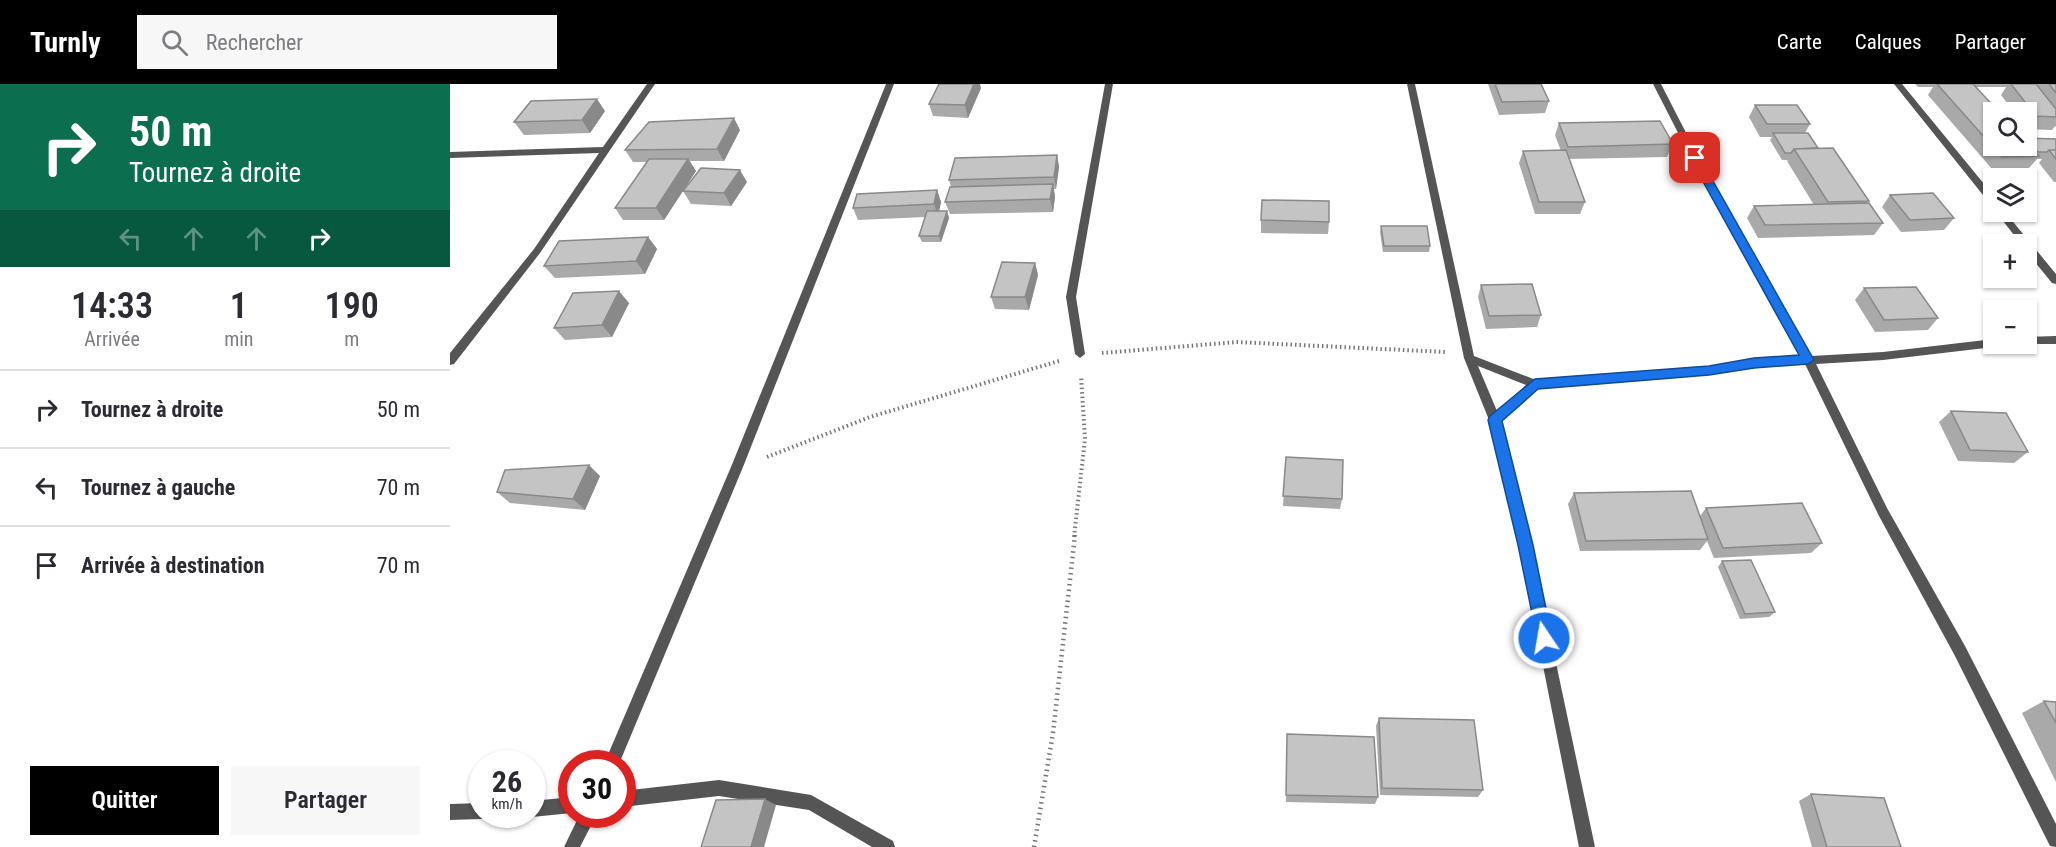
<!DOCTYPE html>
<html lang="fr">
<head>
<meta charset="utf-8">
<style>
	:root { --surface:#fff; --page:#f7f7f7; --text:#2b2b33; --muted:#7c7c81; --line:#e1e1e2; --accent:#000 }
	body { margin:0; font-family:"Roboto Condensed",sans-serif; background:var(--page); color:var(--text); height:100vh; display:flex; flex-direction:column; font-size:22px; white-space:nowrap }
	* { box-sizing:border-box; margin:0 }
	p { font-size:20px; color:var(--muted) }
	.icon { flex:none; width:33px; height:33px; fill:none; stroke:currentColor; stroke-width:2; stroke-linecap:round; stroke-linejoin:round }
	.map { position:relative; flex:1; overflow:hidden }
	.panel { display:flex; flex-direction:column; background:var(--surface); width:450px }
	.panel>* { flex:none }
	.guide { background:#0b6e4f; color:#fff; overflow:hidden }
	.buttons { position:absolute; left:1533px; top:18px; display:grid; gap:12px }
	.buttons a { display:grid; place-items:center; width:54px; height:54px; border-radius:0px; background:var(--surface); box-shadow:0 2px 4px #0004; font-size:30px }
	.speed { position:absolute; left:18px; top:666px; display:flex; gap:12px; font-size:30px; font-weight:700; text-align:center }
	.speed>* { display:grid; place-content:center; width:78px; height:78px; border-radius:50%; background:var(--surface); box-shadow:0 2px 4px #0004; line-height:1 }
	.speed small { font-size:15px; font-weight:400 }
	.speed .limit { border:9px solid #d22; background:#fff; color:#111 }
	.pin { position:absolute; display:grid; place-items:center; width:51px; height:51px; color:#fff; margin:-26px; border-radius:12px; box-shadow:0 3px 9px #0006 }
	.me { position:absolute; width:66px; margin:-33px; rotate:348deg; stroke-linejoin:round; filter:drop-shadow(0 0 4px #0008) }
	.turn { display:flex; align-items:center; gap:21px; height:126px; padding:0 30px; font-size:27px }
	.turn .icon { width:78px; height:78px; stroke-width:2.5 }
	.turn b { display:block; font-size:42px; line-height:51px }
	.lanes { display:flex; align-items:center; height:57px; padding:0 30px; background:#0003; justify-content:center; gap:30px; direction:ltr }
	.lanes .off { opacity:.35 }
	.eta { display:flex; justify-content:space-evenly; align-items:center; height:102px; text-align:center }
	.eta b { font-size:36px; font-weight:600; line-height:42px }
	.button { display:flex; gap:12px; margin-top:auto; padding:12px 30px }
	.button a { flex:1; height:69px; border-radius:0px; background:var(--accent); color:#fff; font-size:24px; font-weight:600; line-height:69px; text-align:center }
	.button a+a { background:var(--page); color:var(--text) }
	ul { padding:0; list-style:none }
	li { display:flex; align-items:center; gap:18px; height:78px; padding:0 30px; border-top:2px solid var(--line) }
	li div { flex:1 }
	li b { display:block; font-size:22px }
	li em { font-style:normal }
	header { display:flex; align-items:center; gap:36px; box-sizing:border-box; height:84px; padding:0 30px; background:var(--accent); color:#fff }
	header strong { font-size:28px }
	nav { display:flex; gap:33px; margin-inline-start:auto; font-size:21px }
	.search { width:420px; height:54px; background:var(--page); display:flex; align-items:center; gap:15px; box-sizing:border-box; padding:0 21px; border-radius:0px; color:var(--muted); font-size:22px }
	main { display:flex; flex:1; min-height:0 }
	.map>svg:first-child { display:block }
	.lines { fill:none; stroke-linecap:round; stroke-linejoin:round }
	.path-far1 { stroke:#777; stroke-width:4; stroke-dasharray:1.5 3; stroke-linecap:butt }
	.path { stroke:#777; stroke-width:4.5; stroke-dasharray:1.5 4; stroke-linecap:butt }
	.street { fill:#555; fill-rule:evenodd }
	.wall { fill:#a9a9a9 }
	.shaded-wall { fill:#898989 }
	.building { fill:#c4c4c4; stroke:#898989; stroke-width:1.5 }
	.route { fill:#1a73e8; stroke:#114b97; stroke-width:1.5 }
</style>
</head>
<body>
<header>
<strong>Turnly</strong>
<div class="search"><svg class="icon" aria-label="search" viewBox="0 0 24 24"><circle cx="10" cy="10" r="6"/><path d="M15 15l6 6"/></svg>Rechercher</div>
<nav><a>Carte</a><a>Calques</a><a>Partager</a></nav>
</header>
<main>
<section class="panel">
<div class="guide">
<div class="turn"><svg class="icon" aria-label="right" viewBox="0 0 24 24"><path d="M7 20v-9h11M14 6l5 5-5 5"/></svg><div><b>50 m</b>Tournez à droite</div></div>
<div class="lanes"><svg class="icon off" aria-label="left" viewBox="0 0 24 24"><path d="M17 20v-9H6M10 6l-5 5 5 5"/></svg><svg class="icon off" aria-label="ahead" viewBox="0 0 24 24"><path d="M12 20V5M6 11l6-6 6 6"/></svg><svg class="icon off" aria-label="ahead" viewBox="0 0 24 24"><path d="M12 20V5M6 11l6-6 6 6"/></svg><svg class="icon" aria-label="right" viewBox="0 0 24 24"><path d="M7 20v-9h11M14 6l5 5-5 5"/></svg></div>
</div>
<div class="eta">
<div><b>14:33</b><p>Arrivée</p></div>
<div><b>1</b><p>min</p></div>
<div><b>190</b><p>m</p></div>
</div>
<ul>
<li><svg class="icon" aria-label="right" viewBox="0 0 24 24"><path d="M7 20v-9h11M14 6l5 5-5 5"/></svg><div><b>Tournez à droite</b></div><em>50 m</em></li>
<li><svg class="icon" aria-label="left" viewBox="0 0 24 24"><path d="M17 20v-9H6M10 6l-5 5 5 5"/></svg><div><b>Tournez à gauche</b></div><em>70 m</em></li>
<li><svg class="icon" aria-label="arrive" viewBox="0 0 24 24"><path d="M6 21V4h12l-3 4 3 4H6"/></svg><div><b>Arrivée à destination</b></div><em>70 m</em></li>
</ul>
<div class="button"><a>Quitter</a><a>Partager</a></div>
</section>
<div class="map">
<svg width="1606" height="763" viewBox="0 0 1606 763">
	<rect width="100%" height="100%" fill="#fff"/>
	<g class="lines">
		<!-- path-far1 -->
		<path class="path-far1" d="M652,269L787,258L995,268
			M317,373L420,333L609,277
			M624,453L635,355L631,292"/>
		<!-- path -->
		<path class="path" d="M584,763L603,649L625,451"/>
		<!-- street -->
		<path class="street" d="M197,0H205L90,169L4,280L0,281V269L84,165L149,69L0,74V68L153,63Z
			M436,0H444L293,383L169,680H154L281,383Z
			M655,0H663L626,213L635,270L630,274L625,270L616,213Z
			M957,0H965L1024,272L1086,296L1259,283L1304,275L1351,272L1241,74L1203,0H1211L1249,74L1361,272L1433,268L1544,255V260H1549L1544,263L1433,276L1366,280L1437,424L1515,562L1606,740V763L1600,762L1505,572L1429,432L1355,280L1304,283L1259,291L1088,304L1051,337L1081,461L1145,763H1129L1069,461L1039,336L1014,274ZM1028,282L1076,301L1047,327Z
			M1444,0H1452L1544,112V122L1541,121Z
			M1546,128H1555L1606,190V200L1602,199L1576,167V160H1571Z
			M1606,252V260H1572H1576V253Z
			M269,696L361,711L443,757L445,763H422L359,726L269,712L172,723V707Z
			M122,713V729L82,733L77,730H82V717Z
			M32,719V730H38L37,732L32,735L0,736V720Z
			M130,730H147L130,763H114Z"/>
	</g>
	<!-- wall -->
	<path class="wall" d="M1038,0H1091L1099,17L1095,29L1049,31Z
		M1465,0H1606V43L1605,42L1602,46L1576,45V28H1564L1551,11L1556,3H1526L1576,62L1577,54L1606,55V98H1604L1589,79L1592,75H1587L1579,84L1542,85L1478,11L1483,3H1468Z
		M531,4L518,34L483,32L479,20Z
		M1305,21L1360,40L1355,49L1368,65L1419,117L1417,119L1433,139L1424,151L1308,154L1297,134L1304,122L1364,121L1337,77L1338,76H1332L1320,56L1322,53H1310L1299,33Z
		M155,27L140,49L74,51L64,38Z
		M1109,39L1223,60L1217,73L1119,75L1135,118L1130,130H1085L1069,79L1073,67H1111L1105,51Z
		M290,46L274,77H240L246,87L214,136H173L165,124L197,78H183L175,66Z
		M607,71L609,83L606,105H604L605,113L603,128L500,130L495,118L501,103L499,96Z
		M297,98L281,122L241,120L233,107Z
		M487,106L491,118L489,127H497L499,134L491,158H472L469,152L475,133L408,136L403,124Z
		M1440,111L1504,134L1494,146L1451,148L1432,123Z
		M811,136L879,138L878,150L811,149Z
		M931,142L980,162L979,168H933L930,148Z
		M198,153L207,165L195,190L105,194L94,182Z
		M585,179L588,191L579,226L545,225L541,213Z
		M1031,201L1091,231L1087,243L1036,245L1028,213Z
		M1414,204L1488,234L1478,246L1425,248L1405,216Z
		M179,219L162,253L115,256L104,244Z
		M1501,327L1578,368L1564,379L1508,377L1489,338Z
		M836,373L892,415L890,425L833,422Z
		M150,392L135,426L60,419L47,408Z
		M1124,409L1250,432L1256,424L1372,459L1361,469L1264,474L1257,457L1250,466L1130,467L1118,420Z
		M1272,477L1325,528L1319,533L1290,535L1268,483Z
		M1594,617L1606,618V698L1572,629Z
		M929,634L1033,706L1028,713L930,711L926,642Z
		M837,650L928,713L925,720L836,718Z
		M1361,710L1451,763H1362L1349,717Z"/>
	<!-- shaded-wall -->
	<path class="shaded-wall" d="M524,0H530L531,4L518,34L515,21Z
		M147,15L155,27L140,49L132,36Z
		M284,34L290,46L274,77L267,65Z
		M607,71L609,83L606,105L604,93Z
		M238,75L246,87L214,136L206,124Z
		M290,86L297,98L281,122L274,109Z
		M603,100L605,113L603,128L600,115Z
		M487,106L491,118L488,132L484,120Z
		M497,127L499,134L491,158L489,152Z
		M198,153L207,165L195,190L186,177Z
		M585,179L588,191L579,226L575,213Z
		M169,207L179,219L162,253L152,241Z
		M139,381L150,392L135,426L123,415Z
		M315,715L326,721L314,763H301Z"/>
	<!-- building -->
	<path class="building" d="M489,0H524L515,21L479,20Z
		M1045,0H1091L1099,17L1052,18Z
		M1487,0H1523L1549,28H1544V62H1576V58L1589,72L1552,73Z
		M1561,0H1586L1606,25V33L1586,32Z
		M1599,0H1606V9Z
		M147,15L132,36L64,38L81,17Z
		M1305,21H1347L1360,40H1317Z
		M284,34L267,65L175,66L199,38Z
		M1210,37L1223,60L1118,63L1109,39Z
		M1323,49H1358L1368,64L1344,65L1341,69H1335Z
		M1577,54L1606,55V66H1599L1597,68H1588Z
		M1383,64L1419,117L1378,118L1344,65Z
		M1116,66L1135,118H1089L1073,67Z
		M1599,66H1606V75Z
		M607,71L604,93L499,96L505,74Z
		M199,75H238L206,124H165Z
		M251,84L290,86L274,109L233,107Z
		M603,100L600,115L495,118L500,103Z
		M487,106L484,120L403,124L407,110Z
		M1483,109L1504,134L1460,136L1440,111Z
		M812,116L879,117V138L811,136Z
		M1419,119L1433,139L1315,141L1304,122Z
		M477,127H497L489,152H469Z
		M931,142H977L980,162H934Z
		M198,153L186,177L94,182L109,157Z
		M552,178L585,179L575,213H541Z
		M1082,200L1091,231L1039,232L1031,201Z
		M1466,203L1488,234L1434,236L1414,204Z
		M169,207L152,241L104,244L123,209Z
		M1501,327L1556,329L1578,368L1520,366Z
		M836,373L893,376L892,415L833,412Z
		M139,381L123,415L47,408L55,386Z
		M1241,407L1258,455L1136,457L1124,409Z
		M1352,419L1372,459L1273,464L1256,424Z
		M1301,476L1325,528L1295,530L1272,477Z
		M1594,617L1606,618V639Z
		M929,634L1024,636L1033,706L932,704Z
		M837,650L924,653L928,713L836,711Z
		M1361,710L1434,714L1451,763H1377Z
		M315,715L301,763H251L266,716Z"/>
	<!-- route -->
	<path class="route" d="M1245,71L1250,74L1364,276L1358,280L1304,284L1259,291L1088,305L1052,337L1083,461L1102,554L1100,559L1094,561L1089,559L1087,554L1068,461L1038,336L1040,332L1085,295L1259,282L1304,274L1349,271L1240,74Z"/>
</svg>
<div class="buttons">
<a><svg class="icon" aria-label="search" viewBox="0 0 24 24"><circle cx="10" cy="10" r="6"/><path d="M15 15l6 6"/></svg></a>
<a><svg class="icon" aria-label="layers" viewBox="0 0 24 24"><path d="M12 4l9 5-9 5-9-5zM3 14l9 5 9-5"/></svg></a>
<a>+</a>
<a>−</a>
</div>
<div class="speed"><div>26<small>km/h</small></div><div class="limit">30</div></div>
<div class="pin" style="left:1245px;top:74px;background:#d93025"><svg class="icon" aria-label="arrive" viewBox="0 0 24 24"><path d="M6 21V4h12l-3 4 3 4H6"/></svg></div>
<svg class="me" style="left:1094px;top:554px" viewBox="-20 -20 40 40"><circle r="17" fill="#1a73e8" stroke="#fff" stroke-width="3"/><path d="M0-11L8 9 0 5-8 9z" fill="#fff"/></svg>
</div>
</main>
</body>
</html>
